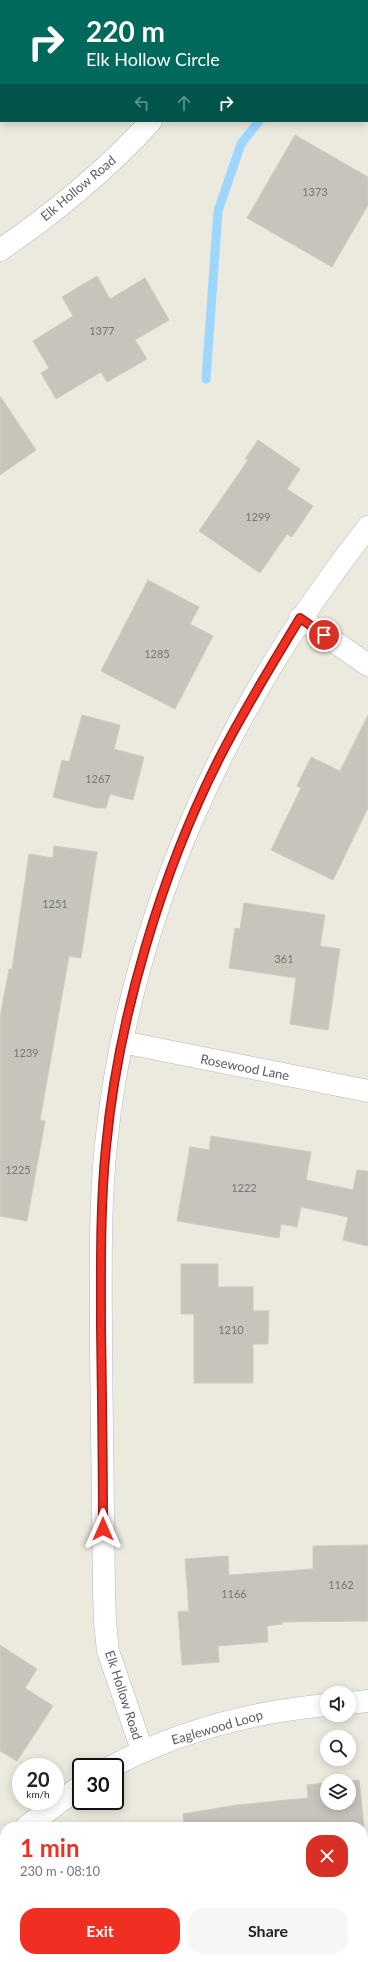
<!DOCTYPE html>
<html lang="en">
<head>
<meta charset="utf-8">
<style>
	:root { --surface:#fff; --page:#f6f6f6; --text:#222; --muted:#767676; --accent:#f02e22 }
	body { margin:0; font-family:Lato,sans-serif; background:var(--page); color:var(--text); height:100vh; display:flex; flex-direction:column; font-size:15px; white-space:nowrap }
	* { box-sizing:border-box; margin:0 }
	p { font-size:13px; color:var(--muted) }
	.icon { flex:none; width:22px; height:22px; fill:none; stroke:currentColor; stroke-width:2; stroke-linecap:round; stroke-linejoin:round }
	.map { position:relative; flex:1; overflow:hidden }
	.sheet { position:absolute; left:0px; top:1822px; width:368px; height:140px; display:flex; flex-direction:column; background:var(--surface); border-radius:16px 16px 0 0; box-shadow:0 2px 10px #0003 }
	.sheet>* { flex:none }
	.guide { position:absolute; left:0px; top:0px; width:368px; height:122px; box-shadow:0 2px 10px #0003; background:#00695c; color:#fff; overflow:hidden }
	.tools { position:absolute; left:320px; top:1686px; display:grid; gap:8px }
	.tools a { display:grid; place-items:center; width:36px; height:36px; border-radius:50%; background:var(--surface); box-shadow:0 2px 10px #0003; font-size:20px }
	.speed { position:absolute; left:12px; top:1758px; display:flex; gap:8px; font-size:20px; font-weight:700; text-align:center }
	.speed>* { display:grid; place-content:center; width:52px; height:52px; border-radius:50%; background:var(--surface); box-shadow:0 2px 10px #0003; line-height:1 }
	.speed small { font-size:10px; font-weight:400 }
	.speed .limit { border:2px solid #111; border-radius:6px; background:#fff; color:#111 }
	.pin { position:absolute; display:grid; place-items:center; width:34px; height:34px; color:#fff; margin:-17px; border:2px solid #fff; border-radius:50%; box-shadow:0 1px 4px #0007 }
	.me { position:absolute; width:44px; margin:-22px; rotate:0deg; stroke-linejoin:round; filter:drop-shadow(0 0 3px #0008) }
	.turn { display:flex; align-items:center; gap:14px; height:84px; padding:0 20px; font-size:18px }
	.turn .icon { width:52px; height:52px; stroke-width:2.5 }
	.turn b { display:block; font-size:28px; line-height:34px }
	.lanes { display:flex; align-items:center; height:38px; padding:0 20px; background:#0003; justify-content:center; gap:20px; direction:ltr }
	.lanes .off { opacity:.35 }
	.round { display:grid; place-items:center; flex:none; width:42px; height:42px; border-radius:16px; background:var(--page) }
	.head { display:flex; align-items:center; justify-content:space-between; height:68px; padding:0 20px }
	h1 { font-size:24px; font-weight:700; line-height:30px; color:var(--accent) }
	.primary-button { display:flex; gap:8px; margin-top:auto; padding:8px 20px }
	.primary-button a { flex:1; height:46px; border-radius:16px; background:var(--accent); color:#fff; font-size:16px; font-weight:700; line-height:46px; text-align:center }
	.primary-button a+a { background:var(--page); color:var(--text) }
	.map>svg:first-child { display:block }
	.green { fill:#bbe6ba }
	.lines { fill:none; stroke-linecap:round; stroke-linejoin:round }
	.stream { stroke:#9dd6ff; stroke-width:9 }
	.building { fill:#c7c4bc; stroke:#d1cbbe }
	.minor-casing { stroke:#b5b8bd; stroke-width:23 }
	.minor { stroke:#fff; stroke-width:22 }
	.route-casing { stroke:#9c1e16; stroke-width:10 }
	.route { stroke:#f02e22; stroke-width:7 }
	.labels { text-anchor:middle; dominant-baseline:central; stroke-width:3; stroke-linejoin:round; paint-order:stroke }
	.number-label { font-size:11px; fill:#747678 }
	.street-label { font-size:13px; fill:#585c61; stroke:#fff }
</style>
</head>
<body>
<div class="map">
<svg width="368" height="1962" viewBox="0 0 368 1962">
	<rect width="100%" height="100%" fill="#ece9df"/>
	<!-- green -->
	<path class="green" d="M363,1940H368V1962H169L208,1957H363Z"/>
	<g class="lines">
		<!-- stream -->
		<path class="stream" d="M206,379L218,211L241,144L259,121"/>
	</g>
	<!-- building -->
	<path class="building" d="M295,135L368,177V205L332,267L247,218Z
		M97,276L110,299L145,278L169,320L135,340L147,359L107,382L101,372L56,399L41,373L49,368L33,341L73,316L62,297Z
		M0,396L36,450L0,475Z
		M258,440L300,469L287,489L313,506L292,537L287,534L260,573L199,531L248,460L245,459Z
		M148,580L199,607L190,624L213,636L175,709L101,671Z
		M82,715L120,725L114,749L144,757L133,800L110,794L106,808H97L53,797L62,760L69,762Z
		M368,715V808L333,880L271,850L301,788L297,786L311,757L340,771Z
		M54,846L97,852L81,958L69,956L40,1120L45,1121L27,1221L0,1216V1018L9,969H12L29,854L53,858Z
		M244,903L325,915L320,946L340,949L328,1030L290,1024L296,978L229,968L235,928L240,929Z
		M211,1136L311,1152L306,1180L353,1190L357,1170L368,1171V1246L343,1240L348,1217L301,1207L297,1227L281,1224L279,1238L177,1221L190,1147L209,1150Z
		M181,1264H218V1287H253V1311H269L268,1344H253V1383H194V1314H181Z
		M368,1545V1621L282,1622V1624L267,1626L268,1642L218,1646L219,1662L182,1665L178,1612L189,1611L185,1559L228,1556L229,1575L313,1569V1546Z
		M0,1645L37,1669L25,1688L53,1706L17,1761L0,1751Z
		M359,1780L364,1827H184L183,1814L237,1805L308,1798L307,1785L327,1783V1803H349V1781Z"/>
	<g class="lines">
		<!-- minor casing -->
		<g class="minor-casing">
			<path id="minor" d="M259,1L260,0
				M0,250C52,215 110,167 151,121
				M300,618L368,665
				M122,1042L368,1091
				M349,1703L368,1701
				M142,1750L108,1651L105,1622L104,1592C103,1510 102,1429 101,1348C101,1280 99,1212 106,1144C130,916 227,706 368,527
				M111,1767C178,1731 252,1712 327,1705
				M26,1827L81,1786
				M0,1850L5,1845"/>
		</g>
		<!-- minor -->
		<use href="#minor" class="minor"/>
	</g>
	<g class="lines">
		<!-- route casing -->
		<g class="route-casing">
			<path id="route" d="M103,1529C103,1462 102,1395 101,1328C101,1268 100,1207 106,1147C118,1018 162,870 221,755C245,708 273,663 300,618L324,635"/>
		</g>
		<!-- route -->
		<use href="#route" class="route"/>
	</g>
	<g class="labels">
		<!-- number labels -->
		<g class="number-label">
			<text x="315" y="191">1373</text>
			<text x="102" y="330">1377</text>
			<text x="258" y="516">1299</text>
			<text x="157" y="653">1285</text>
			<text x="98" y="778">1267</text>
			<text x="55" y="903">1251</text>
			<text x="284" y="958">361</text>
			<text x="26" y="1052">1239</text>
			<text x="18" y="1169">1225</text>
			<text x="244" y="1187">1222</text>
			<text x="231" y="1329">1210</text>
			<text x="341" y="1584">1162</text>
			<text x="234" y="1593">1166</text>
		</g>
		<!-- street labels -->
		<g class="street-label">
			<text transform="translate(78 188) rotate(-40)">Elk Hollow Road</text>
			<text transform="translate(245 1067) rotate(11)">Rosewood Lane</text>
			<text transform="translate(124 1695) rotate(72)">Elk Hollow Road</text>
			<text transform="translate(217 1727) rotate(-16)">Eaglewood Loop</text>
		</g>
	</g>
</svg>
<div class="tools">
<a><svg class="icon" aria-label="sound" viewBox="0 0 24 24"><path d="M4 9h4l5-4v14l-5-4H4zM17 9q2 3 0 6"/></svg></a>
<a><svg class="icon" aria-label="search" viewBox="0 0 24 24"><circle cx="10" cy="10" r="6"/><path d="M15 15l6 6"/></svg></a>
<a><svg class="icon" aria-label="layers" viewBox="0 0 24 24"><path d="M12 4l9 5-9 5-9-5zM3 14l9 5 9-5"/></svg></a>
</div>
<div class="speed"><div>20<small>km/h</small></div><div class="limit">30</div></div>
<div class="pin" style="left:324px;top:635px;background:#d93025"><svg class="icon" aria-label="arrive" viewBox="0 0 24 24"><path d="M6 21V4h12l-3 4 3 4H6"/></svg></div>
<svg class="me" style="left:103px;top:1529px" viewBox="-20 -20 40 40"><path d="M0-17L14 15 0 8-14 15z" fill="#f02e22" stroke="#fff" stroke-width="4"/></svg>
<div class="guide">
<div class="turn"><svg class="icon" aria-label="right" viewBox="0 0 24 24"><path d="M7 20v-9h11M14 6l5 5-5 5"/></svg><div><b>220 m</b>Elk Hollow Circle</div></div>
<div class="lanes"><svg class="icon off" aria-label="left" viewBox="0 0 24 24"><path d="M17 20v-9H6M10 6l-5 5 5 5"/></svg><svg class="icon off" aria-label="ahead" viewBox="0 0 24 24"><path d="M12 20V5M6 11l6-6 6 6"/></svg><svg class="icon" aria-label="right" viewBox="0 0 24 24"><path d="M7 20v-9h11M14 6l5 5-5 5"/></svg></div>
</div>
<section class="sheet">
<div class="head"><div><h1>1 min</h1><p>230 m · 08:10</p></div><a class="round" style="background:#d93025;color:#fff"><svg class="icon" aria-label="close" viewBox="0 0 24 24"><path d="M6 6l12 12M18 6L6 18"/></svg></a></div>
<div class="primary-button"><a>Exit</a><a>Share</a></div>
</section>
</div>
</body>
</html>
